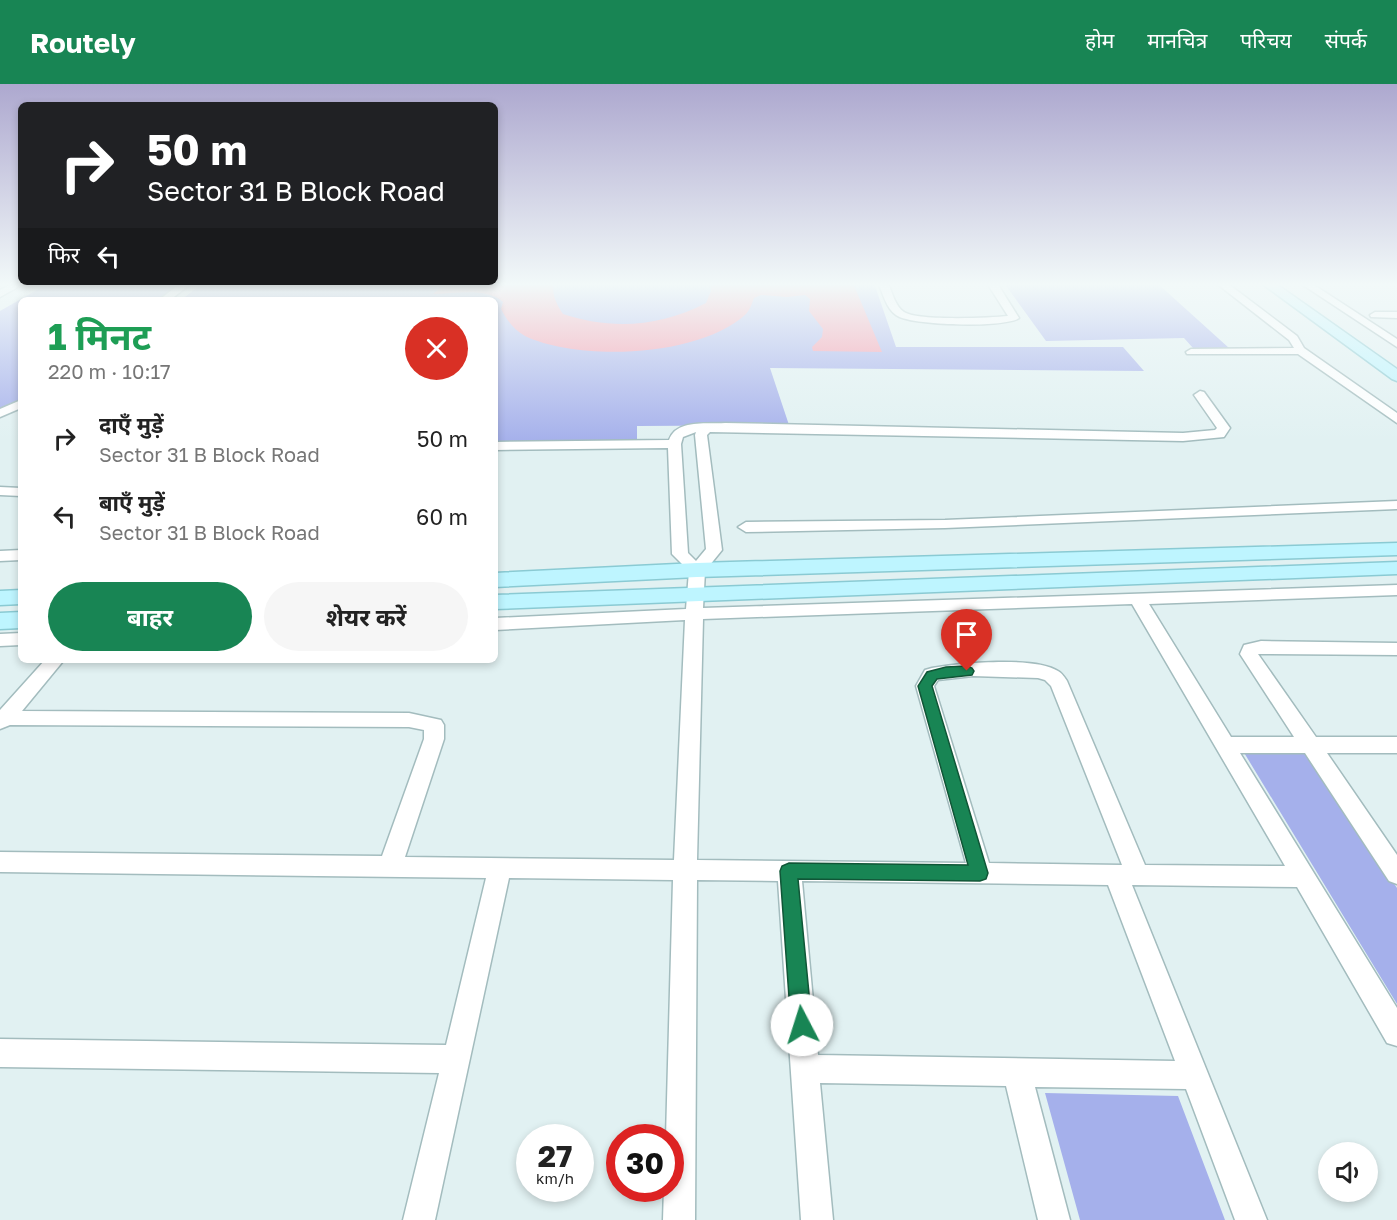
<!DOCTYPE html>
<html lang="hi">
<head>
<meta charset="utf-8">
<style>
	:root { --surface:#fff; --page:#f6f6f6; --text:#222; --muted:#767676; --accent:#188554 }
	body { margin:0; font-family:"Golos Text","Noto Sans Devanagari",sans-serif; background:var(--page); color:var(--text); height:100vh; display:flex; flex-direction:column; font-size:22px; white-space:nowrap }
	* { box-sizing:border-box; margin:0 }
	p { font-size:20px; color:var(--muted) }
	.icon { flex:none; width:33px; height:33px; fill:none; stroke:currentColor; stroke-width:2; stroke-linecap:round; stroke-linejoin:round }
	.map { position:relative; flex:1; overflow:hidden }
	.side { position:absolute; left:18px; top:213px; width:480px; height:366px; display:flex; flex-direction:column; background:var(--surface); border-radius:9px; box-shadow:0 3px 9px #0003 }
	.side>* { flex:none }
	.banner { position:absolute; left:18px; top:18px; width:480px; height:183px; border-radius:9px; box-shadow:0 3px 9px #0003; background:#202124; color:#fff; overflow:hidden }
	.controls { position:absolute; left:1318px; top:1058px; display:grid; gap:12px }
	.controls a { display:grid; place-items:center; width:60px; height:60px; border-radius:50%; background:var(--surface); box-shadow:0 3px 9px #0003; font-size:30px }
	.speed { position:absolute; left:516px; top:1040px; display:flex; gap:12px; font-size:30px; font-weight:700; text-align:center }
	.speed>* { display:grid; place-content:center; width:78px; height:78px; border-radius:50%; background:var(--surface); box-shadow:0 3px 9px #0003; line-height:1 }
	.speed small { font-size:15px; font-weight:400 }
	.speed .limit { border:9px solid #d22; background:#fff; color:#111 }
	.pin { position:absolute; display:grid; place-items:center; width:51px; height:51px; color:#fff; margin:-62px -26px; border-radius:50% 50% 50% 0; rotate:-45deg; box-shadow:0 0 6px #0007 }
	.pin .icon { rotate:45deg }
	.me { position:absolute; width:66px; margin:-33px; rotate:355deg; stroke-linejoin:round; filter:drop-shadow(0 0 4px #0008) }
	.turn { display:flex; align-items:center; gap:21px; height:126px; padding:0 30px; font-size:27px }
	.turn .icon { width:78px; height:78px; stroke-width:2.5 }
	.turn b { display:block; font-size:42px; line-height:51px }
	.then { display:flex; align-items:center; height:57px; padding:0 30px; background:#0003; gap:12px; font-size:22px }
	.round { display:grid; place-items:center; flex:none; width:63px; height:63px; border-radius:32px; background:var(--page) }
	.headline { display:flex; align-items:center; justify-content:space-between; height:102px; padding:0 30px }
	h1 { font-size:36px; font-weight:700; line-height:45px; color:#1e9e55 }
	.cta { display:flex; gap:12px; margin-top:auto; padding:12px 30px }
	.cta a { flex:1; height:69px; border-radius:36px; background:var(--accent); color:#fff; font-size:24px; font-weight:700; line-height:69px; text-align:center }
	.cta a+a { background:var(--page); color:var(--text) }
	ul { padding:0; list-style:none }
	li { display:flex; align-items:center; gap:18px; height:78px; padding:0 30px }
	li div { flex:1 }
	li b { display:block; font-size:22px }
	li em { font-style:normal }
	header { display:flex; align-items:center; gap:36px; box-sizing:border-box; height:84px; padding:0 30px; background:var(--accent); color:#fff }
	header strong { font-size:28px }
	nav { display:flex; gap:33px; margin-inline-start:auto; font-size:21px }
	.map>svg:first-child { display:block }
	.green { fill:#a5b0eb }
	.water { fill:#f696a9 }
	.lines { fill:none; stroke-linecap:round; stroke-linejoin:round }
	.street-casing { stroke:#a3bcbe; stroke-width:3 }
	.secondary-casing { stroke:#8acad3; stroke-width:3 }
	.street { fill:#fff; fill-rule:evenodd }
	.secondary { fill:#bef5ff; fill-rule:evenodd }
	.route { fill:#188554; stroke:#105637; stroke-width:1.5 }
</style>
</head>
<body>
<header>
<strong>Routely</strong>
<nav><a>होम</a><a>मानचित्र</a><a>परिचय</a><a>संपर्क</a></nav>
</header>
<div class="map">
<svg width="1397" height="1136" viewBox="0 0 1397 1136">
	<rect width="100%" height="100%" fill="#e1f1f2"/>
	<!-- green -->
	<path class="green" d="M49,199H184L162,216H21V323L0,332V227Z
		M203,199H874L896,263H1123L1144,287L770,284L789,341L637,342V358L495,361V216H181Z
		M1004,199H1157L1229,264H1193L1184,254L1046,257Z
		M1243,667L1305,668L1397,804V920Z
		M1045,1009L1178,1012L1225,1136H1080Z"/>
	<!-- water -->
	<path class="water" d="M445,199H554C551,210 557,221 563,230C611,246 660,243 706,219L711,207L710,199H853L882,268L813,267L812,263L822,253L823,245L809,227L810,215L805,211L787,213L761,211L754,214C752,219 750,226 746,230C700,273 580,278 525,252C514,246 506,235 501,225L503,218C486,203 455,210 433,210Z"/>
	<g class="lines">
		<!-- street casing -->
		<g class="street-casing">
			<path id="street" d="M13,199H25L0,213V206Z
				M181,199H192L170,216H159Z
				M878,199H888C892,208 895,222 904,228C917,237 989,234 1008,232L987,199H997L1019,234C1006,244 910,242 896,231C886,224 883,209 878,199Z
				M1216,199H1227L1297,252L1304,264L1397,329V339L1298,270H1187L1186,268L1191,265L1294,264L1289,256Z
				M1300,199H1311L1397,255V263Z
				M1375,228H1397V234L1371,233L1370,231Z
				M1200,307L1204,308L1230,344L1224,353L1183,357L710,348L707,351L722,466L705,487L703,524L1397,501V511L1149,520L1231,653H1294L1240,570L1244,561L1261,557L1397,559V571L1258,570L1316,653H1397V669H1327L1397,771V800L1389,797L1305,669H1240L1397,924V962L1387,959L1297,803L1132,801L1267,1136H1235L1186,1005L1035,1003L1070,1136H1038L1006,1002L820,999L833,1136H801L778,797L697,796L695,1136H663L664,1104H670V1053H666L673,796L509,794L435,1136H403L439,989L0,983V955L446,961L486,794L0,788V768L382,772L424,655V646L409,643L10,641L0,645V626L45,576H64L22,627L409,629L441,636L444,641V655L405,773L674,776L685,536L495,546V534L686,525L689,487L672,470L668,364L495,366V358L669,356C676,335 707,340 725,339L1183,349L1215,346L1217,344L1194,311ZM696,348L695,351L706,465L696,477L688,469L681,360L683,353ZM1132,520L1285,782L1145,781L1067,597C1065,594 1062,589 1058,587C1035,572 959,579 932,584L925,586L916,602L966,779L697,776L703,535ZM973,592L1038,594L1045,596L1051,602L1122,781L989,779L934,602L938,596ZM802,797L1108,801L1175,977L818,971Z
				M21,316V324L0,333V325Z
				M0,403L21,404V412L0,411Z
				M1397,417V425L945,444L746,448L738,443L746,438L945,436Z
				M21,466V476L0,477V467Z
				M21,549V561L0,562V550Z"/>
		</g>
		<!-- secondary casing -->
		<g class="secondary-casing">
			<path id="secondary" d="M1261,199H1275L1397,285V297L1392,295Z
				M1397,459V471L697,493L495,503V489L697,479Z
				M1397,478V490L495,525V511Z
				M21,506V520L0,521V507Z
				M21,528V544L0,545V529Z"/>
		</g>
		<!-- street -->
		<use href="#street" class="street"/>
		<!-- secondary -->
		<use href="#secondary" class="secondary"/>
	</g>
	<!-- sky -->
	<linearGradient id="sky" x2="0" y2="1"><stop stop-color="#ada8cf"/><stop offset="0.56" stop-color="#f2f9f9"/><stop offset="1" stop-color="#f2f9f9" stop-opacity="0"/></linearGradient>
	<rect width="1397" height="358" fill="url(#sky)"/>
	<!-- route -->
	<path class="route" d="M967,582L972,584L974,587L972,591L937,595L932,602L988,789L986,795L980,797L798,795L812,941L809,948L802,951L794,948L791,941L780,787L782,782L789,779L968,781L918,602L927,588L946,583Z"/>
</svg>
<div class="controls">
<a><svg class="icon" aria-label="sound" viewBox="0 0 24 24"><path d="M4 9h4l5-4v14l-5-4H4zM17 9q2 3 0 6"/></svg></a>
</div>
<div class="speed"><div>27<small>km/h</small></div><div class="limit">30</div></div>
<div class="pin" style="left:967px;top:587px;background:#d93025"><svg class="icon" aria-label="arrive" viewBox="0 0 24 24"><path d="M6 21V4h12l-3 4 3 4H6"/></svg></div>
<svg class="me" style="left:802px;top:941px" viewBox="-20 -20 40 40"><circle r="19" fill="#fff"/><path d="M0-13L10 11 0 6-10 11z" fill="#188554"/></svg>
<div class="banner">
<div class="turn"><svg class="icon" aria-label="right" viewBox="0 0 24 24"><path d="M7 20v-9h11M14 6l5 5-5 5"/></svg><div><b>50 m</b>Sector 31 B Block Road</div></div>
<div class="then">फिर<svg class="icon" aria-label="left" viewBox="0 0 24 24"><path d="M17 20v-9H6M10 6l-5 5 5 5"/></svg></div>
</div>
<section class="side">
<div class="headline"><div><h1>1 मिनट</h1><p>220 m · 10:17</p></div><a class="round" style="background:#d93025;color:#fff"><svg class="icon" aria-label="close" viewBox="0 0 24 24"><path d="M6 6l12 12M18 6L6 18"/></svg></a></div>
<ul>
<li><svg class="icon" aria-label="right" viewBox="0 0 24 24"><path d="M7 20v-9h11M14 6l5 5-5 5"/></svg><div><b>दाएँ मुड़ें</b><p>Sector 31 B Block Road</p></div><em>50 m</em></li>
<li><svg class="icon" aria-label="left" viewBox="0 0 24 24"><path d="M17 20v-9H6M10 6l-5 5 5 5"/></svg><div><b>बाएँ मुड़ें</b><p>Sector 31 B Block Road</p></div><em>60 m</em></li>
</ul>
<div class="cta"><a>बाहर</a><a>शेयर करें</a></div>
</section>
</div>
</body>
</html>
